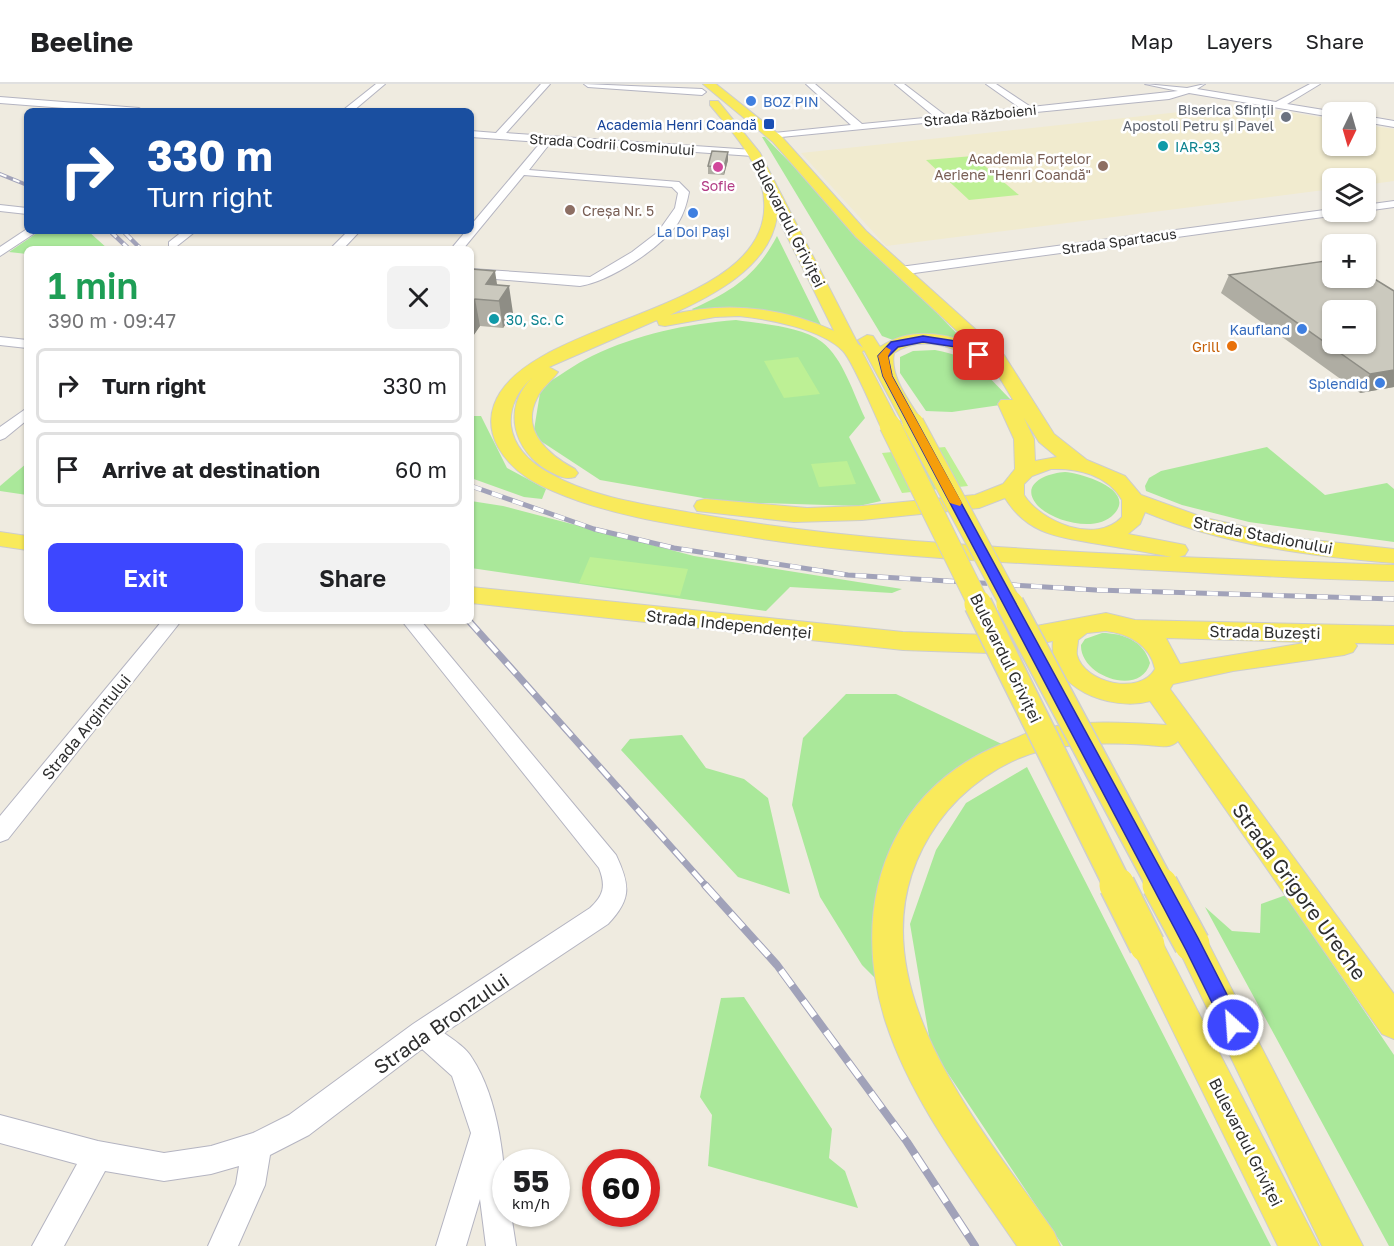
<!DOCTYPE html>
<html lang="en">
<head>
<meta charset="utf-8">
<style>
	:root { --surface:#fff; --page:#f2f2f2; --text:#202124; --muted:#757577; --line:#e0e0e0; --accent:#3d47ff }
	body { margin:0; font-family:"Golos Text",sans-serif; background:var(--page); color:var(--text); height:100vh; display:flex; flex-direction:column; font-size:22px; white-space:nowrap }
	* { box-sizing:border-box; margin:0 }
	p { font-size:20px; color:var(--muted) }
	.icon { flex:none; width:33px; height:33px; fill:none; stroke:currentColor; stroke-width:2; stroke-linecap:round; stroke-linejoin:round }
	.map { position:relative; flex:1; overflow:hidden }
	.panel { position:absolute; left:24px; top:162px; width:450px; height:378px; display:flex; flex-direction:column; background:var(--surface); border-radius:9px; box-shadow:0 2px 4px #0004 }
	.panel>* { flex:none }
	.top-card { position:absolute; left:24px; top:24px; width:450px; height:126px; border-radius:9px; box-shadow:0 2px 4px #0004; background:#1a4fa0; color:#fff; overflow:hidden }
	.needle { width:39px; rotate:185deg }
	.controls { position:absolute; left:1322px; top:18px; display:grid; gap:12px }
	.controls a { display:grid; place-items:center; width:54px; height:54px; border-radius:9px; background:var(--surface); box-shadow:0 2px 4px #0004; font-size:30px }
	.speed { position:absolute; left:492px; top:1065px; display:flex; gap:12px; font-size:30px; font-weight:700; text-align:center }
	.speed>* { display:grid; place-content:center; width:78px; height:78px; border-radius:50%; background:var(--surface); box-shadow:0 2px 4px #0004; line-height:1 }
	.speed small { font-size:15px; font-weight:400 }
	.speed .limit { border:9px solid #d22; background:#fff; color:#111 }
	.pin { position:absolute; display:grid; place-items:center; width:51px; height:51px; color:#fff; margin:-26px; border-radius:12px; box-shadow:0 3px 9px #0006 }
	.me { position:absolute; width:66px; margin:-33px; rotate:334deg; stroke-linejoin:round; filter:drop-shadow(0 0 4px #0008) }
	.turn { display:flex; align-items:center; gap:21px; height:126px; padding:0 24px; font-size:27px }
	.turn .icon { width:78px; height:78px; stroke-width:2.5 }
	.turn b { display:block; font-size:42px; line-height:51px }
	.round { display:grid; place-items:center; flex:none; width:63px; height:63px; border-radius:9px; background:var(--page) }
	.head { display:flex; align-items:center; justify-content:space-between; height:102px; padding:0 24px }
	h1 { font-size:36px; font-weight:600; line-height:45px; color:#1e9e55 }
	.action { display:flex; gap:12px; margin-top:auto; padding:12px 24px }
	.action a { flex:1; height:69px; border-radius:9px; background:var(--accent); color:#fff; font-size:24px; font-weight:600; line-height:69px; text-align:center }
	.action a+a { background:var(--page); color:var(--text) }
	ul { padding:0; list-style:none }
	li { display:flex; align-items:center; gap:18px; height:75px; margin:0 12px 9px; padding:0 12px; border:3px solid var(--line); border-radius:9px }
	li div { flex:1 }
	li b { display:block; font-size:22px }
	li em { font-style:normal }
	header { display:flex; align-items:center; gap:36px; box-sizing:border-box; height:84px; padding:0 30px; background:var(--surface); border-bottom:2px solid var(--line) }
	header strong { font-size:28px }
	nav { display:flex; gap:33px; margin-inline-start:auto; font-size:21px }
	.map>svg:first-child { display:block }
	.education { fill:#f1ebcf }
	.green { fill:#aae89a }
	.pitch { fill:#bdf095 }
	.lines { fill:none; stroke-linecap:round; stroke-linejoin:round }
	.minor-casing { stroke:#b4b4c1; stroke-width:2 }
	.major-casing { stroke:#cdcdcd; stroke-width:2 }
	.minor { fill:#fff; fill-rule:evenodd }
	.major { fill:#f9ea5b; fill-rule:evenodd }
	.rail-far4-casing { stroke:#a1a2b9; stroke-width:4 }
	.rail-far3-casing { stroke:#a1a2b9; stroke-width:4.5 }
	.rail-far2-casing { stroke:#a1a2b9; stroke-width:5 }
	.rail-far1-casing { stroke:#a1a2b9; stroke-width:7 }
	.rail-casing { stroke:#a1a2b9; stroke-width:8 }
	.rail-far4 { stroke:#fff; stroke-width:2; stroke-dasharray:7; stroke-linecap:butt }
	.rail-far3 { stroke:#fff; stroke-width:3; stroke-dasharray:9; stroke-linecap:butt }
	.rail-far2 { stroke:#fff; stroke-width:4; stroke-dasharray:11; stroke-linecap:butt }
	.rail-far1 { stroke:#fff; stroke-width:4.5; stroke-dasharray:14; stroke-linecap:butt }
	.rail { stroke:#fff; stroke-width:6; stroke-dasharray:19; stroke-linecap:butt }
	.major-bridge-far2-casing { stroke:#cdcdcd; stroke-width:23; stroke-linecap:butt }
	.major-bridge-far1-casing { stroke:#cdcdcd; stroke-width:30; stroke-linecap:butt }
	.major-bridge-casing { stroke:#cdcdcd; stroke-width:38; stroke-linecap:butt }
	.major-bridge-far2 { stroke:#f9ea5b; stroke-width:21 }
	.major-bridge-far1 { stroke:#f9ea5b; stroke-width:27 }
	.major-bridge { stroke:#f9ea5b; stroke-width:35 }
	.wall { fill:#afada3 }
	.shaded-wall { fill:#8e8d85 }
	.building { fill:#cbc9be; stroke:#8e8d85; stroke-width:1.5; fill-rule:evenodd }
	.route { fill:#3d47ff; stroke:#282ea6; stroke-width:1.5 }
	.slow { fill:#f59e0b }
	.shop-dot { fill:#3f7fe0; stroke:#fff; stroke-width:2 }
	.worship-dot { fill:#6b7280; stroke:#fff; stroke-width:2 }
	.transit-dot { fill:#1a4fb4; stroke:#fff; stroke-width:2 }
	.culture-dot { fill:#0f9aa8; stroke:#fff; stroke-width:2 }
	.education-dot { fill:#8d6e63; stroke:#fff; stroke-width:2 }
	.hotel-dot { fill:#d1479c; stroke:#fff; stroke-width:2 }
	.food-dot { fill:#e8710a; stroke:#fff; stroke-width:2 }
	.labels { text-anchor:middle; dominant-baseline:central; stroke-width:5; stroke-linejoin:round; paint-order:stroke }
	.far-shop-label { font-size:14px; fill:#366cbe; stroke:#fff; text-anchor:end }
	.far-worship-label { font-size:14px; fill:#5b616d; stroke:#fff; text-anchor:end }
	.far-street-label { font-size:14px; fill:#2e2e2e; stroke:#fff }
	.far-transit-label { font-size:14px; fill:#164399; stroke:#fff; text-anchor:end }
	.far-culture-label { font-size:14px; fill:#0d838f; stroke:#fff; text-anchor:start }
	.far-education-label { font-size:14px; fill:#785e54; stroke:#fff; text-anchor:end }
	.far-hotel-label { font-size:14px; fill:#b23c85; stroke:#fff }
	.far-food-label { font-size:14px; fill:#c56008; stroke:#fff; text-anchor:end }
	.street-label { font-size:16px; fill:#2e2e2e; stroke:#fff }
	.near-street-label { font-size:20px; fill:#2e2e2e; stroke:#fff }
</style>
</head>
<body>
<header>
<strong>Beeline</strong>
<nav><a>Map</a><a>Layers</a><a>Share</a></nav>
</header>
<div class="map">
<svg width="1394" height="1162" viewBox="0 0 1394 1162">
	<rect width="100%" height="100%" fill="#efebe0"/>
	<!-- education -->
	<path class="education" d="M1244,21L1332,35V62H1365V41L1394,45V97L1365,101V94H1332V105L886,162L801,69Z"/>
	<!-- green -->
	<path class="green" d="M762,53H765L968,261L908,254L893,256L882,252Z
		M40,147H88L108,165H27V170L9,168Z
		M777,152L822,243C776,226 742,225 695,228L692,225C732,207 756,192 777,152Z
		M736,236C761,240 801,242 822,258C843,274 854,311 865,334L849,353L881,417L859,422L726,418L600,396L533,352L541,303C558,293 575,280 592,272C638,250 686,240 736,236Z
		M935,266C976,273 986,291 1014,319L952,328L926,327L900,289V273L913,267Z
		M471,332H481L507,384L546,405L542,415L524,413L471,394Z
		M1267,363L1325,411L1387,399L1394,405V458L1249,438L1182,421L1146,407L1145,402L1149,394L1161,387Z
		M27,379V411L0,407V402Z
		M1065,388C1080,389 1137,405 1114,430C1097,449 1054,438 1038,422C1018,400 1047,389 1065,388Z
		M471,417L503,422L694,472L902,505L892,509L790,503L766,527L471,484Z
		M1102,549C1123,549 1144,557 1150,579C1141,613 1080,593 1081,561L1085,555Z
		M846,610H896L1006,662L913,730L876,895L862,881L820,813L792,721L803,654Z
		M682,651L706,684L744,695L768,714L790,810L738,793L621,666L630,655Z
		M1027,683L1271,1162H1063L931,964L910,840L936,766L966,719Z
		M1286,811L1394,971V1162H1389L1205,823L1232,847L1260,849L1261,820Z
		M744,913L832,1045L829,1074L845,1087L858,1124L708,1082L712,1031L700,1013L721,914Z"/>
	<!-- pitch -->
	<path class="pitch" d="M973,72L1019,111L969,116L926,76Z
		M798,273L820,310L784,314L764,277Z
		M945,363L968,402L902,409L882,369Z
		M847,377L856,400L819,403L811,380Z
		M590,473L688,485L680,512L579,499Z"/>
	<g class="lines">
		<!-- minor casing -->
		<g class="minor-casing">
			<path id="minor" d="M376,0H385L353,27H342Z
				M541,0H550L506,49L753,66L758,69L753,72L551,58L529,86L679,98L689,108C687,119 684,129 678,139C660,165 610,197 580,202L471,193V185L590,193L632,168L658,148L675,124L678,109L672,103L524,91L463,165H451L466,147H471V141L541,58L471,53V47L496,49Z
				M584,0L702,5L706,8L702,11L588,3Z
				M806,0H815L862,40L935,33L895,0H904L946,32L1020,24L986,0H996L1031,23L1178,7L1145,0L1187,4L1205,0L1197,5L1276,18L1310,0H1320L1287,20L1336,28H1332V33L1189,9L1169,15L771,54V50L774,49L851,41Z
				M0,13L139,24L144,27H104L0,19Z
				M1365,32L1394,37V43L1365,38Z
				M1394,117V123L1365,127V121Z
				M0,121L27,124V130L0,127Z
				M1332,125L1344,128L1338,131L900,191L894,187L900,183Z
				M27,145L38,147L0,172V163Z
				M183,147H196L177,162H169V158Z
				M348,147H360L343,165H330Z
				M0,253L27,256V264L0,261Z
				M27,324V336L5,354L0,356V343Z
				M162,537H181L8,755L0,758V732Z
				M402,537H421L616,771C630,801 632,815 608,840L444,949C454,956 466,964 472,974C499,1015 506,1081 506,1130H511L516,1162H486L480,1115L466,1162H436L471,1049L452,992L422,965L309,1051L270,1071L265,1101L238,1162H208L236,1100L239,1082L211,1090L164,1097L105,1087L64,1162H32L77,1080L0,1059V1031L98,1057L164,1069L211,1062L253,1049L289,1031L413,940L590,824C604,811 606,802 599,784Z"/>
		</g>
		<!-- major casing -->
		<g class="major-casing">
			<path id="major" d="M703,0H716L781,52L866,147L1004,271L1054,350L1087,376L1125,392L1141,411L1205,434L1295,454L1394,465V479C1310,472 1224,461 1145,428L1140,440L1128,450L1185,461L1188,466L1185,471L1179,473L1394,481V497C1300,495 1207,489 1114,484C994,478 874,472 756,454C689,443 615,434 553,407C530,398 510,384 498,363C491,350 489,335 494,321C526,229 797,230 761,99C753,70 729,44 710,21V17H718L760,69L858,260L863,264L858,256L867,251L873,252L880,263C908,244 940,248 970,259L856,153L773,58ZM777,132L834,247C781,223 726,217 670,231C712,212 770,183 777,132ZM739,232C768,235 822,245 843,267C852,276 873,326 880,341L890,347L900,341L862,268L864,266L903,339L913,345L923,339C911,319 889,293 894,269C916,254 946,258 968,273C972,276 975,280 979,282C984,284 988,283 992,281L1013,316H1001L998,320L1014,355L1015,385L1003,400L975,411L862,422L807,424L705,415L697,417L694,422L697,427L794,438L862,436L979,424L1005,414C1028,451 1059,453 1098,460C1122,464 1147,468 1172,473C1013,464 854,458 698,430C648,421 593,414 549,389C531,379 514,364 511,342C509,323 518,306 532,294C501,324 514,368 549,387C559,392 565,396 575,393L578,389L575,385C549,371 520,347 537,314C542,303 552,297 558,288L549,283L657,236L659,241L665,242L715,233ZM1024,334L1039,358L1057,373L1035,377L1034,355ZM1051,385C1078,384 1108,391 1122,416V433C1096,461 1041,438 1024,411V400L1032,392Z
				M0,448L27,452V466L0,462Z
				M471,503L903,548L988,551L1106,529L1135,536L1394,542V560L1355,559L1357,562L1353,568L1344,571L1233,587L1173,600L1170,605L1394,910V955L1382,950L1178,657C1170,665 1159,662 1148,661C1113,659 1080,658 1045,666C1003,675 962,705 938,739C838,879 975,1035 1054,1148L1060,1162H1017C969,1091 913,1021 886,939C849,825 886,706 1002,660C1015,655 1027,648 1040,645C1084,636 1123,638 1167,641L1150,617C1112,628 1047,604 1053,557L988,569L903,566L471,519ZM1106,547C1129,550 1150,561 1155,585C1140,612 1084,599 1077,571C1076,567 1078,561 1078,556L1087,549ZM1166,554L1310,558L1180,580Z
				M1192,845L1203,849L1363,1162H1322L1176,860L1181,849Z
				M1147,846L1158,850L1319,1162H1278L1131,861L1136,850Z"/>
		</g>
		<!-- minor -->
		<use href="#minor" class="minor"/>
		<!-- major -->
		<use href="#major" class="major"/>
		<!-- rail-far4 casing -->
		<g class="rail-far4-casing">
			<path id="rail-far4" d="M0,90L27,101"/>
		</g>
		<!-- rail-far3 casing -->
		<g class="rail-far3-casing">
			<path id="rail-far3" d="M110,147L129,165
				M125,149L141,165"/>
		</g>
		<!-- rail-far2 casing -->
		<g class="rail-far2-casing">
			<path id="rail-far2" d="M471,402L594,445L674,464L848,491L1096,506L1394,515"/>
		</g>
		<!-- rail-far1 casing -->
		<g class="rail-far1-casing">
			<path id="rail-far1" d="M469,537L706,802"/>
		</g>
		<!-- rail casing -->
		<g class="rail-casing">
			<path id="rail" d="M705,801L777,881L907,1058L975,1162"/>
		</g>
		<!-- rail-far4 -->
		<use href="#rail-far4" class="rail-far4"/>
		<!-- rail-far3 -->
		<use href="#rail-far3" class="rail-far3"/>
		<!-- rail-far2 -->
		<use href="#rail-far2" class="rail-far2"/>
		<!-- rail-far1 -->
		<use href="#rail-far1" class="rail-far1"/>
		<!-- rail -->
		<use href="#rail" class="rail"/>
		<!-- major-bridge-far2 casing -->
		<g class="major-bridge-far2-casing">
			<path id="major-bridge-far2" d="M913,339L1011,521
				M890,341L979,521"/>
		</g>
		<!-- major-bridge-far1 casing -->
		<g class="major-bridge-far1-casing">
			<path id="major-bridge-far1" d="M978,520L1118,802
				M1010,520L1161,802"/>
		</g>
		<!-- major-bridge casing -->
		<g class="major-bridge-casing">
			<path id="major-bridge" d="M1117,801L1147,861
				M1160,801L1192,860"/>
		</g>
		<!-- major-bridge-far2 -->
		<use href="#major-bridge-far2" class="major-bridge-far2"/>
		<!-- major-bridge-far1 -->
		<use href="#major-bridge-far1" class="major-bridge-far1"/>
		<!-- major-bridge -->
		<use href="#major-bridge" class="major-bridge"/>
	</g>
	<!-- wall -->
	<path class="wall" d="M728,76L724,91L708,90V82Z
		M471,185L498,201L513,229L503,244L480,242L471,255Z
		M1229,191L1394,207V303L1360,309L1221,209Z"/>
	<!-- shaded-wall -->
	<path class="shaded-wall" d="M728,68V76L724,91V83Z
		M495,187L499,213L486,200Z
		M509,202L513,229L503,244L499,217Z
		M475,215L480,242L471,255V221Z
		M1394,286V303L1360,309L1370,290Z"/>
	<!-- building -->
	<path class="building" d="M712,67L728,68L724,83L708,82Z
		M1332,176V194H1365V189L1394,207V286L1370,290L1229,191ZM1332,226H1365V260H1332Z
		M471,185L495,187L486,200L509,202L499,217L475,215L471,221Z"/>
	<!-- route -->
	<path class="route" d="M923,252L962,258L983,271L979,274L956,263L923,258L898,263L888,273L892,292L1198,854L1239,934L1242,941L1239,947L1233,950L1226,947L1186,866L883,292L878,272L891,258Z"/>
	<!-- slow -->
	<path class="slow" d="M886,263L891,266L888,272L892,292L962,419L960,422L950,419L883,292L878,272Z"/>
	<!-- markers -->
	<g class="shop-dot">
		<circle cx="751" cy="17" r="6"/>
		<circle cx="693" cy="129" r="6"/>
		<circle cx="1302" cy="245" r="6"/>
		<circle cx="1380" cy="299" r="6"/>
	</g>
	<circle class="worship-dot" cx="1286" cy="33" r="6"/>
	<rect class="transit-dot" x="763" y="34" width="12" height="12" rx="3"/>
	<g class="culture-dot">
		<circle cx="1163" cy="62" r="6"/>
		<circle cx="494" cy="235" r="6"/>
	</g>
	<g class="education-dot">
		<circle cx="1103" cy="82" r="6"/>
		<circle cx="570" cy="126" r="6"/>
	</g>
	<circle class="hotel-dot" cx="718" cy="83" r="6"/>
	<circle class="food-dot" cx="1232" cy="262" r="6"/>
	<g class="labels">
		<!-- far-shop labels -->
		<g class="far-shop-label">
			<text x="763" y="17" text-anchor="start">BOZ PIN</text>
			<text x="693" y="147" text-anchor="middle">La Doi Pași</text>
			<text x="1290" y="245">Kaufland</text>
			<text x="1368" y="299">Splendid</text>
		</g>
		<!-- far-worship labels -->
		<g class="far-worship-label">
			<text x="1274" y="25">Biserica Sfinții<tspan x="1274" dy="16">Apostoli Petru și Pavel</tspan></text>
		</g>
		<!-- far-street labels -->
		<g class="far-street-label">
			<text transform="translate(980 31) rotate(-6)">Strada Războieni</text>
			<text transform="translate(612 60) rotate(4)">Strada Codrii Cosminului</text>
			<text transform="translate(1119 157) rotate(-8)">Strada Spartacus</text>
		</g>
		<!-- far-transit labels -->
		<g class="far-transit-label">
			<text x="757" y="40">Academia Henri Coandă</text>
		</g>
		<!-- far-culture labels -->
		<g class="far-culture-label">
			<text x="1175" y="62">IAR-93</text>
			<text x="506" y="235">30, Sc. C</text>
		</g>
		<!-- far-education labels -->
		<g class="far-education-label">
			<text x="1091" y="74">Academia Forțelor<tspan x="1091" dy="16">Aeriene "Henri Coandă"</tspan></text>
			<text x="582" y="126" text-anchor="start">Creșa Nr. 5</text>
		</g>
		<!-- far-hotel labels -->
		<g class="far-hotel-label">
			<text x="718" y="101">Sofie</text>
		</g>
		<!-- far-food labels -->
		<g class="far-food-label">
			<text x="1220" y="262">Grill</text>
		</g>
		<!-- street labels -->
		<g class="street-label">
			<text transform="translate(789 139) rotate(63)">Bulevardul Griviței</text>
			<text transform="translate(1263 451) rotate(11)">Strada Stadionului</text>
			<text transform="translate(729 540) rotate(6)">Strada Independenței</text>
			<text transform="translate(1265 548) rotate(1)">Strada Buzești</text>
			<text transform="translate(1006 574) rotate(64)">Bulevardul Griviței</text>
			<text transform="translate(86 643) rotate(-51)">Strada Argintului</text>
			<text transform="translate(1246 1058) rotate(63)">Bulevardul Griviței</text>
		</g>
		<!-- near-street labels -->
		<g class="near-street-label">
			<text transform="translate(1300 807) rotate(54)">Strada Grigore Ureche</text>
			<text transform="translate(441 939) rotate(-35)">Strada Bronzului</text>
		</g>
	</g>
</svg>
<div class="controls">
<a><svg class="needle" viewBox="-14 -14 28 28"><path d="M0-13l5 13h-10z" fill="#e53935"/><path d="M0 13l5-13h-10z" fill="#757577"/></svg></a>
<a><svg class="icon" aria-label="layers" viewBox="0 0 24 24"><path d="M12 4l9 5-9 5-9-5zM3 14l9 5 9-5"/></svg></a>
<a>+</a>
<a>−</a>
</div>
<div class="speed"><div>55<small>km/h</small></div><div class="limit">60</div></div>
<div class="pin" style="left:979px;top:271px;background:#d93025"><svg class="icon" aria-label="arrive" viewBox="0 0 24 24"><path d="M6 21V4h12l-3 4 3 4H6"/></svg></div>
<svg class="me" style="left:1233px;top:941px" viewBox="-20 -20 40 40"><circle r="17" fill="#3d47ff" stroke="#fff" stroke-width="3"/><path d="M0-11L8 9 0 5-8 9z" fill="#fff"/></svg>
<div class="top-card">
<div class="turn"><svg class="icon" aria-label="right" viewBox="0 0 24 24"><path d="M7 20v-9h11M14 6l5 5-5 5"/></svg><div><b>330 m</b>Turn right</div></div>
</div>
<section class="panel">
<div class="head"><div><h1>1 min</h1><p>390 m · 09:47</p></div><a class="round"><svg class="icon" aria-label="close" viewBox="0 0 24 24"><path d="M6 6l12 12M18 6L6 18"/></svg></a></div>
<ul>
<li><svg class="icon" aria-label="right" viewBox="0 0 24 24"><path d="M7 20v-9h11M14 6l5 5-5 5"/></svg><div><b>Turn right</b></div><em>330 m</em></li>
<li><svg class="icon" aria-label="arrive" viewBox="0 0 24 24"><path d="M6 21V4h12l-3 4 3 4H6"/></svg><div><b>Arrive at destination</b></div><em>60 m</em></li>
</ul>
<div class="action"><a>Exit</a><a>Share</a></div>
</section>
</div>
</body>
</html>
